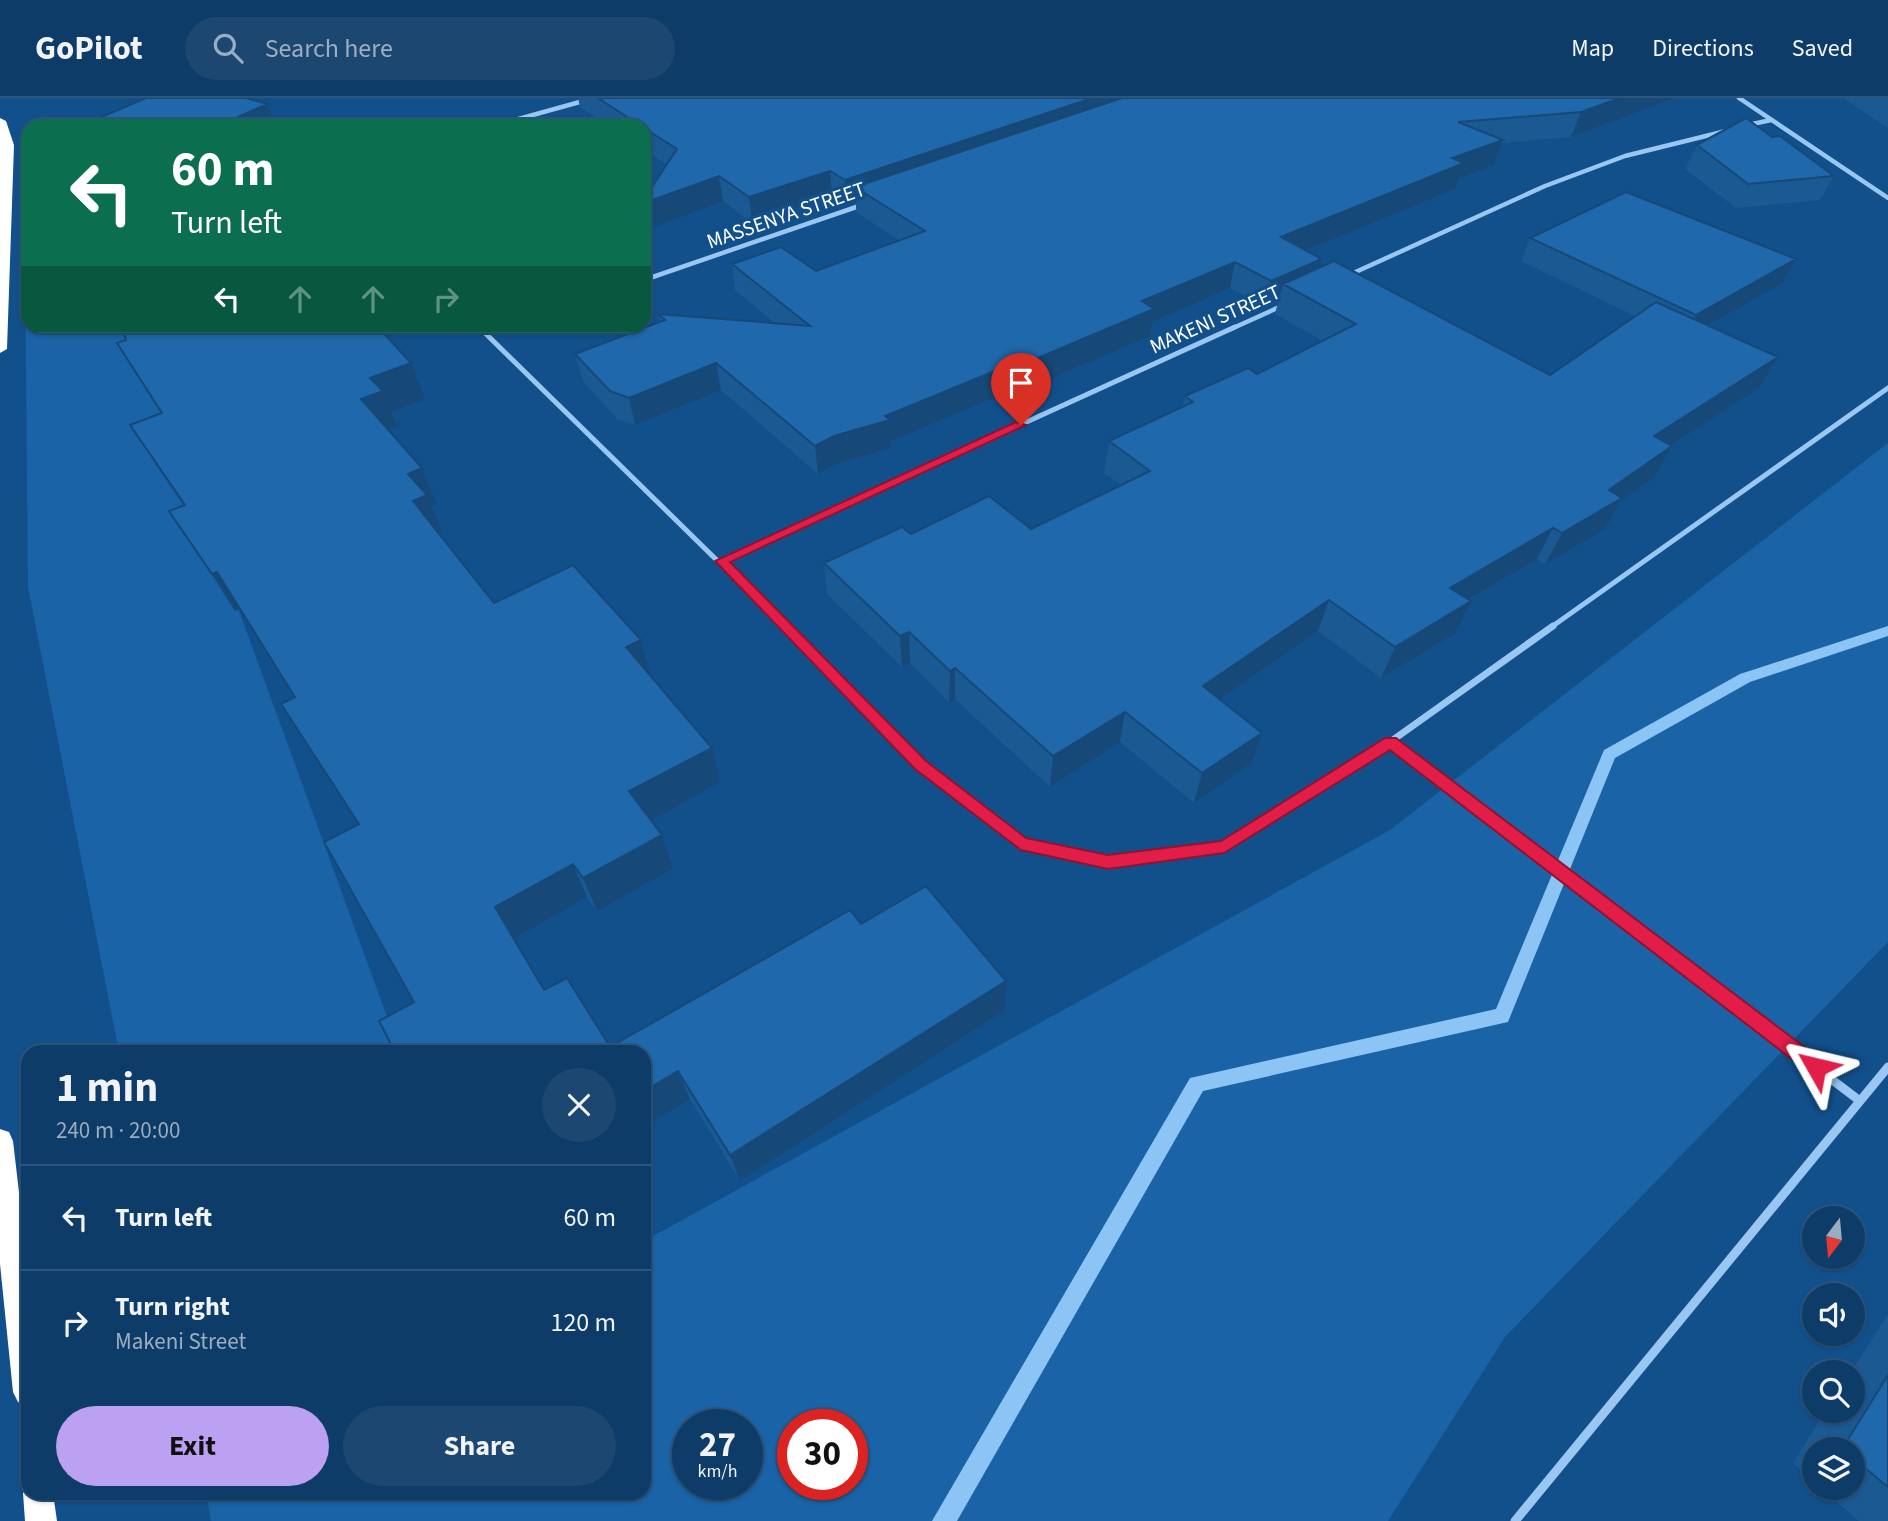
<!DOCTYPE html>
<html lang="en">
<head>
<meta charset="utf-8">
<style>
	:root { --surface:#0e3c69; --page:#1c4771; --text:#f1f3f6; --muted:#9badc0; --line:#2e567d; --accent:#bca0f2 }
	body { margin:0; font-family:"Source Sans 3",sans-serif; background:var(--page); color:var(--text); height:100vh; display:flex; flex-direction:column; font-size:26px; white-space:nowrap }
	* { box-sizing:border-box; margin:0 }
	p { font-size:23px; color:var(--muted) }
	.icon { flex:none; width:38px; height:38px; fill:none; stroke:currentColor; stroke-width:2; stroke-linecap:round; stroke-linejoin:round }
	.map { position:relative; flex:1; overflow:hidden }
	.panel { position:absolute; left:21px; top:947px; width:630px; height:455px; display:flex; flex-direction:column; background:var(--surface); border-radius:21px; box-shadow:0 2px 5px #0004,0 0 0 2px var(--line) }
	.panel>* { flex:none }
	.top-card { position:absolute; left:21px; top:21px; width:630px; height:214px; border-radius:21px; box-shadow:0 2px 5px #0004,0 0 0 2px var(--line); background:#0b6e4f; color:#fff; overflow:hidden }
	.needle { width:46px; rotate:196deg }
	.tools { position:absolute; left:1802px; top:1108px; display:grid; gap:14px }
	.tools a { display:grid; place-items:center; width:63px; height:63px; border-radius:50%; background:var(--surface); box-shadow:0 2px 5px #0004,0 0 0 2px var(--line); font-size:35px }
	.speed { position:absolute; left:672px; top:1311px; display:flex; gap:14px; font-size:35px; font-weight:700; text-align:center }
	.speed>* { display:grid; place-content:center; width:91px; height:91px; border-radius:50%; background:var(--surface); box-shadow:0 2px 5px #0004,0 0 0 2px var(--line); line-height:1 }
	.speed small { font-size:18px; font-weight:400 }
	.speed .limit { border:10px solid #d22; background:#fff; color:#111 }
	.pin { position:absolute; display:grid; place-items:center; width:60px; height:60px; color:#fff; margin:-72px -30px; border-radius:50% 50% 50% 0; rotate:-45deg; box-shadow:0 0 7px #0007 }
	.pin .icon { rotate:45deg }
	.me { position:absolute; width:77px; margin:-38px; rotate:307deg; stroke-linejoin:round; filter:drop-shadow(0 0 5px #0008) }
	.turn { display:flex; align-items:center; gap:24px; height:147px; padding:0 35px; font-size:32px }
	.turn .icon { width:91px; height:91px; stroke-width:2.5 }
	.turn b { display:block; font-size:49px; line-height:60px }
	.lanes { display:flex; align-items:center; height:66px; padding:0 35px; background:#0003; justify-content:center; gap:35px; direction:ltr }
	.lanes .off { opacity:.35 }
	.round { display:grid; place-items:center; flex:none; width:74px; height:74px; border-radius:37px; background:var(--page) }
	.summary { display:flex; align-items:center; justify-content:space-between; height:119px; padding:0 35px }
	h1 { font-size:42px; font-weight:700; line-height:52px }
	.action { display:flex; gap:14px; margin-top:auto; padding:14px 35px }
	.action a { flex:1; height:80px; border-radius:42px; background:var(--accent); color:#111; font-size:28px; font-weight:700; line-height:80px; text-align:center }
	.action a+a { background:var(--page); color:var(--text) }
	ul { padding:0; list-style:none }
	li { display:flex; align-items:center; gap:21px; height:105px; padding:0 35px; border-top:2px solid var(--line) }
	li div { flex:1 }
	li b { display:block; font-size:26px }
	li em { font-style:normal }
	header { display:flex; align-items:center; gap:42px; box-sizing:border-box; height:98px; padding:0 35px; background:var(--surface); border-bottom:2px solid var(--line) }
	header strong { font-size:33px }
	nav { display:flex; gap:38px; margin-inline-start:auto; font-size:24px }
	.search { width:490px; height:63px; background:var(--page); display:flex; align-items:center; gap:18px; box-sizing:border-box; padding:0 24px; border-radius:38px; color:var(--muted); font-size:26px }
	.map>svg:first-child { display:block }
	.green { fill:#1963a6; fill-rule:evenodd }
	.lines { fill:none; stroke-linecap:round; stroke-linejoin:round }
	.stream { fill:#8bc4f5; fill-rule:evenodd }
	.street-far3 { stroke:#99c7f1; stroke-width:4.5 }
	.street-far2 { stroke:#99c7f1; stroke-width:5 }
	.street-far1 { stroke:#99c7f1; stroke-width:7 }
	.street { stroke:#99c7f1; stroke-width:9 }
	.highway { fill:#fff; fill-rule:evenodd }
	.wall { fill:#1b5993 }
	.shaded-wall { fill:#164978 }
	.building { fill:#1f68ab; stroke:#164978; stroke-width:2 }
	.route { fill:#e11d48; stroke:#92132f; stroke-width:2 }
	.labels { text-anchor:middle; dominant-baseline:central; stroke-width:7; stroke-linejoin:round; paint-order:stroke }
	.far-street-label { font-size:21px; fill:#fff; stroke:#12508c }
</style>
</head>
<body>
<header>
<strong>GoPilot</strong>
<div class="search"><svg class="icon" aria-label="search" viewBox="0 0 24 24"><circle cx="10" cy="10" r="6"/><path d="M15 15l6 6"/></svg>Search here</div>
<nav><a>Map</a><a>Directions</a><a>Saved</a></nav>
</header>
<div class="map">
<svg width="1888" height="1423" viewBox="0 0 1888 1423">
	<rect width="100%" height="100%" fill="#12508c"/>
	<!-- green -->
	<path class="green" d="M28,37V228H135L400,954H119L28,489L24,38Z
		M1888,345V844L1505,1239L1388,1423H211L206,1395H644V1143L1390,732ZM688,1326H747V1386H688ZM793,1326H852V1386H793Z"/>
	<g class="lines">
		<!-- stream -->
		<path class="stream" d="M1888,528V538L1750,584L1615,660L1508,924L1203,993L957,1423H932L1190,980L1496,911L1604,652L1740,576Z"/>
		<!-- street-far3 -->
		<path class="street-far3" d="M1739,0L1888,100
			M1748,27L1771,22
			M493,28L594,0
			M1349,177L1545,88L1625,58L1730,32
			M644,182L865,106
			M478,228L481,231
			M502,231L510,228
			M1231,231L1284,207"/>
		<!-- street-far2 -->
		<path class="street-far2" d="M479,229L786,530
			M487,236L507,229
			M721,463L1235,229
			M1550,530L1888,290"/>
		<!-- street-far1 -->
		<path class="street-far1" d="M785,528L920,667L1022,745L1108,764L1224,749L1390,644L1553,528
			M1390,644L1750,919"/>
		<!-- street -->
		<path class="street" d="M1747,917L1860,1003
			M1515,1423L1888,969"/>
		<!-- highway -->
		<path class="highway" d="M0,20L6,23L14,47L7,251L0,255Z
			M0,1031L9,1034L13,1043L28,1171V1309L18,1304L13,1294L0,1166Z
			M27,1384L28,1395H53L57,1423H25L23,1395Z"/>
	</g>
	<!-- wall -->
	<path class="wall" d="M578,0H1675L1571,39L1502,45L1494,67L1459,80L1455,91L1306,152L1320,169L1550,277L1635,218L1521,163L1530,140L1782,185L1707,227L1778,259L1759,290L1671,347L1672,348L1654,380L1621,403L1605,431L1545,466L1537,461L1469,502L1471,503L1456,535L1381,580L1318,533L1220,602L1262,635L1252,665L1194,705L1120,644L1050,689L955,601L949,604L910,565L902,569L827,496L824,465L911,436L1031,431L1121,387L1104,375L1109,343L1183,309L1185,298L1257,276L1323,243L1275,216L1278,204L1265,210L1230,190L1152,224L1150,238L1012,297L1008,294L891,343V350L836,366L818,376L721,292L635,327L617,321L583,283L575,256L660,224L658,216L776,226L735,192L732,166L816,173L899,142L856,114V104L846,108L832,98L752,125L723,103L644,52V28H609L580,9Z
		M1843,0H1888V30Z
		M267,6L276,28H103L99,20Z
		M1772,39L1834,78L1820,102L1736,110L1685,71L1697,47Z
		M126,242L425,301L391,314L398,329L389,333L422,370L437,406L432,409L442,433L439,435L494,505L641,542L651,578L720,684L651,722L673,771L597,813L587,799L513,840L544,892L610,949L861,826L1004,913L740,1083L690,1001L644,1029V954H395L414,904L359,726L295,599L240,511L235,513L169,413L183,408L130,327L161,316L117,245Z
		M1888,1216V1423H1859L1821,1390H1853V1351H1815V1384L1793,1365L1826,1312H1853V1274H1851Z"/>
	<!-- shaded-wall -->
	<path class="shaded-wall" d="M1092,0H1161L855,89L856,104L846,108L845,82Z
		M1620,0H1675L1571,39L1581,14Z
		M267,6L276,28H218Z
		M1503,42L1494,67L1459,80L1455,91L1275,165L1281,139L1452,60Z
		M830,73L832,98L752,125L749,99Z
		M719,78L723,103L644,133V105Z
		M1322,161L1315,187L1283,186L1278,204L1265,210L1271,183Z
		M1796,161L1782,185L1683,241L1696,217Z
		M1235,164L1230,190L1152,224L1150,238L1012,297L1014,270L1142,203Z
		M1778,259L1759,290L1636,370L1654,338Z
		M411,265L425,301L391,314L398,329L377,337L361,301L370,280Z
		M716,265L721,292L635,327L629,300Z
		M1009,267L1008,294L891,343V350L836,366L818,376L815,348L834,338Z
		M1672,348L1654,380L1621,403L1605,431L1545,466L1562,435L1609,392Z
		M422,370L437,406L432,409L442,433L429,439L413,403L408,376Z
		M1553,430L1537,461L1436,521L1450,490Z
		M217,474L240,510L235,513L212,476Z
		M1329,502L1318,533L1195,619L1203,588Z
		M1471,503L1456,535L1381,580L1395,549Z
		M909,534L910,565L902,569L900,538Z
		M641,542L651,578L637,585L626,549Z
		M955,570V601L949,604L950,573Z
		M1125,614L1120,644L1050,689L1053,658Z
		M1262,635L1252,665L1194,705L1202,675Z
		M712,650L720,684L641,728L629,693Z
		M662,737L673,771L597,813L583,780Z
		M573,766L587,799L513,841L495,809Z
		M1006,883L1004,913L740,1083L730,1057Z
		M678,973L690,1001L644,1029V993Z"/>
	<!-- building -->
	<path class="building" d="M146,0H246L267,6L218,28H125L99,20Z
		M598,0H1092L845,82L830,73L749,99L719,78L644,105V101L677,51L644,30V28H641Z
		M1122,0H1620L1581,14L1458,24L1503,42L1452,60L1464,65L1281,139L1322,161L1271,183L1235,164L1142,203L1154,211L1014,270L1009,267L885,318L890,322L834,338L815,348L716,265L629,300L610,293L575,256L665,222L658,216L810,228L732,166L781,149L816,173L925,133L855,89Z
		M1746,20L1772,39L1780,38L1834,78L1748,86L1697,47Z
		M1626,94L1796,161L1696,217L1530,140Z
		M1334,163L1550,277L1656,204L1778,259L1654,338L1672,348L1609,392L1622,400L1562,435L1553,430L1450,490L1471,503L1395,549L1329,502L1203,588L1262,635L1202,675L1125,614L1053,658L955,570L950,573L909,534L900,538L824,465L902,429L911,436L989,398L1031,431L1150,373L1109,343L1193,304L1185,298L1248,270L1257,276L1356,226L1283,186Z
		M122,228H377L411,265L370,280L383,293L361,301L422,370L408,376L427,397L413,403L494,505L573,467L641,542L626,549L712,650L629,693L662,737L583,780L573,766L495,809L544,892L567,880L610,949L850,812L861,826L926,788L1006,883L730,1057L678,973L644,993V954H395L379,923L414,904L324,744L359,726L281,606L295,599L217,474L212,476L169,413L185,407L130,327L162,315L117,245L126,242Z
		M1888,1277V1389L1853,1360V1351H1842Z"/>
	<!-- route -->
	<path class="route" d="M1016,324L1026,327L730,464L926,663L1026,740L1108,757L1221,743L1385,640H1396L1823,963L1826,969L1823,975L1816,978L1810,975L1390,652L1224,755L1108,771L1021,752L915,671L715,463Z"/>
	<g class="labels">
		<!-- far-street labels -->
		<g class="far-street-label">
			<text transform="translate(786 117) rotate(-19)">MASSENYA STREET</text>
			<text transform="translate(1215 221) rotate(-24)">MAKENI STREET</text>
		</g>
	</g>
</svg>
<div class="tools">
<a><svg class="needle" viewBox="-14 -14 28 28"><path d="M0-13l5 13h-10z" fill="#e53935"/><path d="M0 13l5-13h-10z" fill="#9badc0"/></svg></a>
<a><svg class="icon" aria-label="sound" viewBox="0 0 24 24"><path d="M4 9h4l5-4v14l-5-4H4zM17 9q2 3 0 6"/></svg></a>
<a><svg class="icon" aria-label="search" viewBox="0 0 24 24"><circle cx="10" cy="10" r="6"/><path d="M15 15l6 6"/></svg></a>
<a><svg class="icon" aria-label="layers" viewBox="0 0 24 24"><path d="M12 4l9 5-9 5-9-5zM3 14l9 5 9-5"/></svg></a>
</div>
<div class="speed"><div>27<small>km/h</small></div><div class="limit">30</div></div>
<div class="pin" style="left:1021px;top:327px;background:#d93025"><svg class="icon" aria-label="arrive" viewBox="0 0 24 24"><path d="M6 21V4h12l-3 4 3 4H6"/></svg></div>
<svg class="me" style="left:1816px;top:969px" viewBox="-20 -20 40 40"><path d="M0-17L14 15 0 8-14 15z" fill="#e11d48" stroke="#fff" stroke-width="4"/></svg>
<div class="top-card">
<div class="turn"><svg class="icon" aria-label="left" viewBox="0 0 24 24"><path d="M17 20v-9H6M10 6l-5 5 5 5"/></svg><div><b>60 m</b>Turn left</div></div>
<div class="lanes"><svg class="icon" aria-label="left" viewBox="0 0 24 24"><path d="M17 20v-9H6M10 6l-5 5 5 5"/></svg><svg class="icon off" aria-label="ahead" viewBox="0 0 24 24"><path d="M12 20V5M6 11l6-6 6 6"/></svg><svg class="icon off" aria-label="ahead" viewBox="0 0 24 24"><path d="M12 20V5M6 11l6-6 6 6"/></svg><svg class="icon off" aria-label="right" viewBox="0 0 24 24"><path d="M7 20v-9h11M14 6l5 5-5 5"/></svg></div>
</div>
<section class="panel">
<div class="summary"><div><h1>1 min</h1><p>240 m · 20:00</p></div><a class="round"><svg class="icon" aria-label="close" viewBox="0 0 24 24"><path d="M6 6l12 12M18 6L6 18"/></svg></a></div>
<ul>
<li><svg class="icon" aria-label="left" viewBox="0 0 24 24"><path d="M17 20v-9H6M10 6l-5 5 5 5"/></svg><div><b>Turn left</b></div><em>60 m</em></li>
<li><svg class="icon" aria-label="right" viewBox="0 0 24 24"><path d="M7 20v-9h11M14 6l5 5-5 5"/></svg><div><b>Turn right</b><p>Makeni Street</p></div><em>120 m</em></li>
</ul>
<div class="action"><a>Exit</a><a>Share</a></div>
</section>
</div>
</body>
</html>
